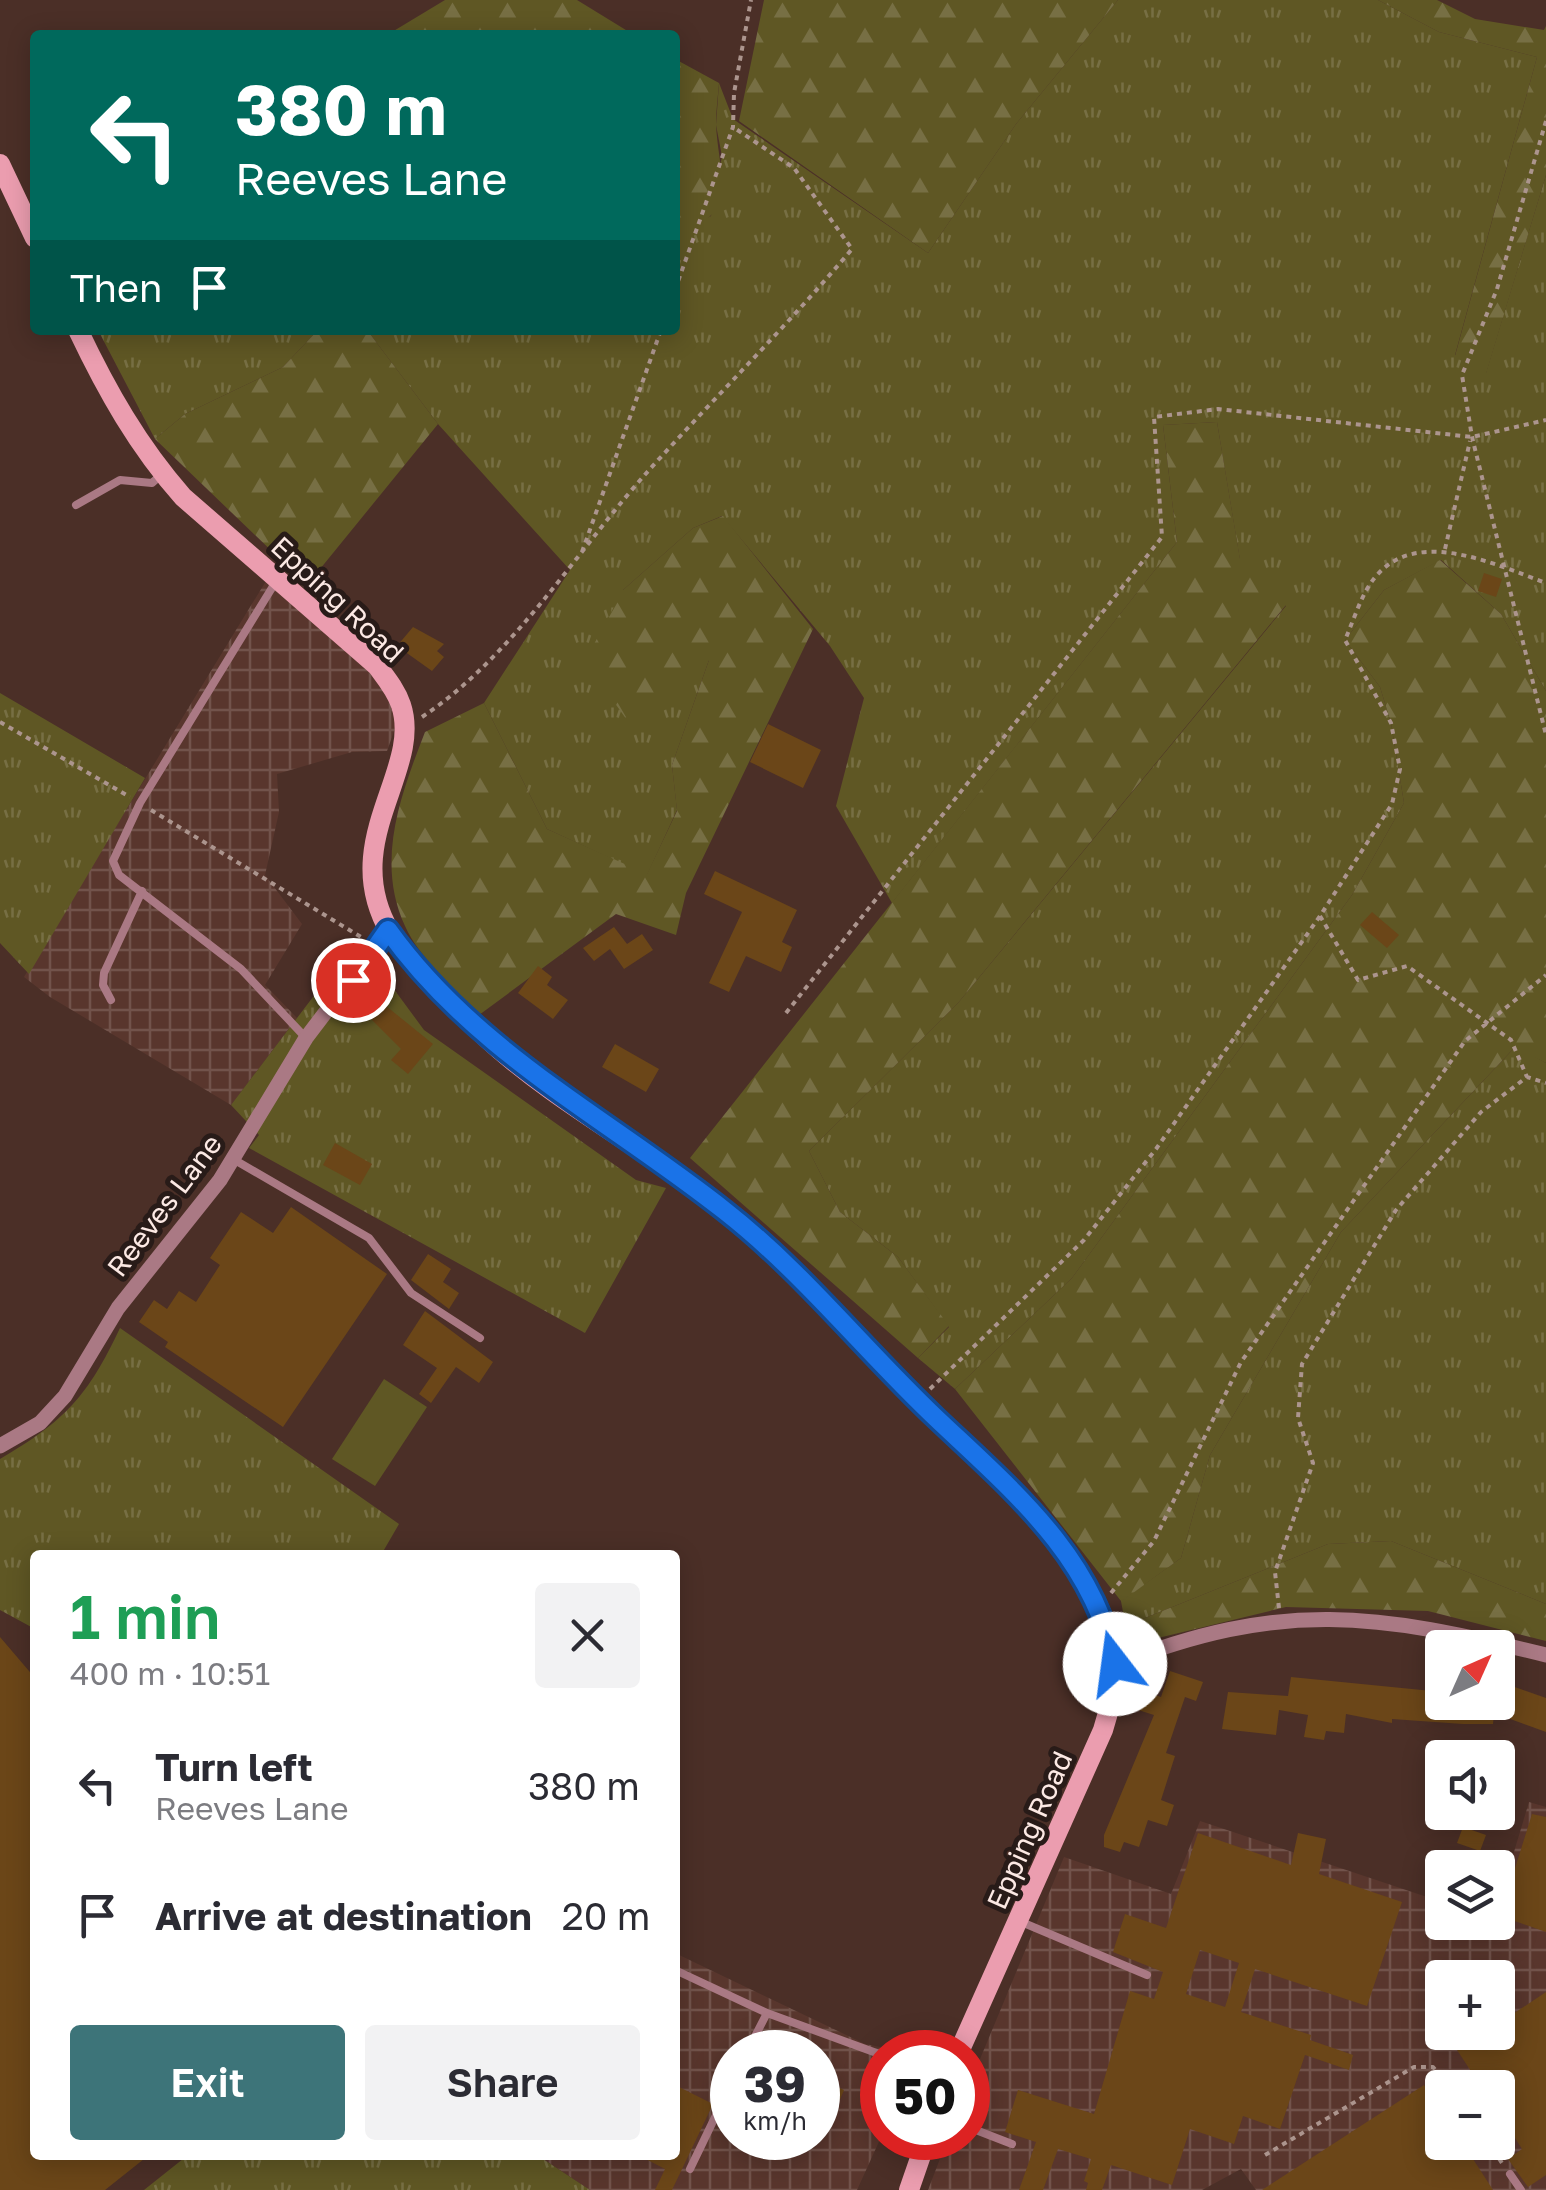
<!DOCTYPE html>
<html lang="en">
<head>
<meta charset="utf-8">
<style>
	:root { --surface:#fff; --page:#f2f2f3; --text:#2b2b33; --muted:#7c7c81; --accent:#3d7479 }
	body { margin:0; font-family:"Golos Text",sans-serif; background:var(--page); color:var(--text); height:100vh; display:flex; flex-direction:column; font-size:38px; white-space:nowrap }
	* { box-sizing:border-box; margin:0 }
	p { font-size:32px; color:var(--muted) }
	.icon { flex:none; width:55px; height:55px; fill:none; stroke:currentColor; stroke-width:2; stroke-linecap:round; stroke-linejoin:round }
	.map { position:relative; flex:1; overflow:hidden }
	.details { position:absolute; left:30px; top:1550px; width:650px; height:610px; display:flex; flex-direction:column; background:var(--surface); border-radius:10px; box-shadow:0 5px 25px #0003 }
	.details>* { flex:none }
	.guide { position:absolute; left:30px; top:30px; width:650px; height:305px; border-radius:10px; box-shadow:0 5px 25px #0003; background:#00695c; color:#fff; overflow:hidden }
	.needle { width:65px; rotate:45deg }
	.buttons { position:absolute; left:1425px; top:1630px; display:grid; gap:20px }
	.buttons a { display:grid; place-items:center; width:90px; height:90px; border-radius:10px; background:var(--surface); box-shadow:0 5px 25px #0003; font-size:50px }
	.speed { position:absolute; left:710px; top:2030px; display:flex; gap:20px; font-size:50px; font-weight:700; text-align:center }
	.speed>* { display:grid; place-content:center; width:130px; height:130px; border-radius:50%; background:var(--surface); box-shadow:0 5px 25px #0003; line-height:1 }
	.speed small { font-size:25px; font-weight:400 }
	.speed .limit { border:15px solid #d22; background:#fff; color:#111 }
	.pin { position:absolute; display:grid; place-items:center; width:85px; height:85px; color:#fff; margin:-42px; border:5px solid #fff; border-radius:50%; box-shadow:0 2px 10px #0007 }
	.me { position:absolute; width:110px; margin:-55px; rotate:345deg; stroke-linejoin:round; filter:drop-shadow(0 0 8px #0008) }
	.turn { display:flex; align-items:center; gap:35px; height:210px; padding:0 40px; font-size:45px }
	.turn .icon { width:130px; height:130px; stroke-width:2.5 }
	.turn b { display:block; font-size:70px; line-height:85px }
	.then { display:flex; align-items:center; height:95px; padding:0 40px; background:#0003; gap:20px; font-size:38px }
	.round { display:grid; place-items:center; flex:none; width:105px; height:105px; border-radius:10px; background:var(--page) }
	.overview { display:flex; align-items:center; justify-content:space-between; height:170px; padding:0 40px }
	h1 { font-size:60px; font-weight:600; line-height:75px; color:#1e9e55 }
	.action { display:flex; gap:20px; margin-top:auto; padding:20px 40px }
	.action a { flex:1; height:115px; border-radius:10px; background:var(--accent); color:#fff; font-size:40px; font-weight:600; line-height:115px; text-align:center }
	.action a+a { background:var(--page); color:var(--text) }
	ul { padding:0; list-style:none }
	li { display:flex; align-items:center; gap:30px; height:130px; padding:0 40px }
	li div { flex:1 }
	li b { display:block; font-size:38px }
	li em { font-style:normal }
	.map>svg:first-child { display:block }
	.industrial { fill:url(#industrial-grid); fill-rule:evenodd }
	.grass { fill:url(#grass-tufts) }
	.forest { fill:url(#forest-firs) }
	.park { fill:#5f5724 }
	.building { fill:#6b4618; fill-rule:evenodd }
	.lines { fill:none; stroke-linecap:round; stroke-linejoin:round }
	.path { stroke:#ac958e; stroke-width:4; stroke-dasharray:5 5; stroke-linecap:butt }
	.lane { stroke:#aa7984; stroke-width:8 }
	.street { stroke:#aa7984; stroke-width:15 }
	.secondary { stroke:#eb9daf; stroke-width:20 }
	.route-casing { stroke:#114b97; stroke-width:25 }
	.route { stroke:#1a73e8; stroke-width:18 }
	.labels { text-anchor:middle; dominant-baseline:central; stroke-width:10; stroke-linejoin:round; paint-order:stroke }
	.street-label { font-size:28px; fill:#fce9e4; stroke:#281b18 }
</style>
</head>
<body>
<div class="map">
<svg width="1546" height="2190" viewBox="0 0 1546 2190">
	<defs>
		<pattern id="industrial-grid" width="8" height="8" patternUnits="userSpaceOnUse" patternTransform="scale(2.5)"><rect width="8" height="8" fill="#59362d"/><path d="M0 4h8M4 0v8" fill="none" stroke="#72534b"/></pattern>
		<pattern id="grass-tufts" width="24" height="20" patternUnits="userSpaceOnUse" patternTransform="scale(2.5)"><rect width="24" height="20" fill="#5f5724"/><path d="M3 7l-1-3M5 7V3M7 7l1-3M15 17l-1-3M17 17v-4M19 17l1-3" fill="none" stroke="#776f44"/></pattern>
		<pattern id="forest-firs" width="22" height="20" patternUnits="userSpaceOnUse" patternTransform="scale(2.5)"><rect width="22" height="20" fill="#5f5724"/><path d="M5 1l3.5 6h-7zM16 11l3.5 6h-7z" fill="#776f44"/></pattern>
	</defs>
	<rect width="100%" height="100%" fill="#4b2f27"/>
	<!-- industrial -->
	<path class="industrial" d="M266,581L374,674L392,699L397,723L387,751L352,752L277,774L279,812L265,875L302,924L265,985L297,1018L231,1105L50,997L24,977Z
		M1529,1802L1546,1807V2190H1256L1241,2169L1202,2190H928L948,2138H968V2088L1064,1857L1171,1894L1200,1821L1442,1902V1922H1498V1905ZM1442,1978H1498V2032H1442ZM1442,2088H1498V2142H1442Z
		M675,1953L865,2044L905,2052H882V2135L857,2190H590L537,2155H675ZM732,2052H818V2138H732Z"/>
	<!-- grass -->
	<path class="grass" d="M1118,0H1378L1439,32L1537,57L1455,355L1486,373L1546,175V691L1501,614L1441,560L1384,590L1345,640L1380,687L1391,723L1404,803L1352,895L1072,1278L955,1389L918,1358L949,1327L898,1257L840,1212L809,1151L958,1003L1286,606L1240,560L1217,422L1163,425L1177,542L892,903L836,806L864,698L830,646L722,516L693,528L623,590L710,657L672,765L677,810L647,875L547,829L484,703L570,570L438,424L367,330H675V236L711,216L722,156L716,125L719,83L733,119L928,253L1016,124Z
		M98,330H318L283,367L185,414L155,439Z
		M0,693L145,778L29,974L0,943Z
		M357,939L424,1030L636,1180L666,1188L585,1333L249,1148L259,1135L231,1105Z
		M1516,1046L1546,1063V1604L1391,1541L1328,1544L1135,1622L1121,1601L1181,1558L1210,1455L1341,1232Z
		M120,1328L399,1524L381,1555H35V1629L0,1610V1459C65,1421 88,1396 120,1328Z
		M188,2155H537L590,2190H144Z"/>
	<!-- forest -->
	<path class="forest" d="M445,0H577L634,35H387Z
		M764,0H1118L1016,124L928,253L739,121Z
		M1378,0H1437L1475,19L1544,30L1546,26V175L1486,374L1455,356L1537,57L1439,32Z
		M675,59L719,83C718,96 716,110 716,124C718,174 742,214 675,236Z
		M318,330H367L438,424L307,585L155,439L185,414L283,367Z
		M1217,422L1240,559L1286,605L958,1003L809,1151L840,1212L898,1257L949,1326L918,1358L690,1158L1177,542L1163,425Z
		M723,516L813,629L686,893L676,935L616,914L479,1015C454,988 420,959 405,926C375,861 401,794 425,732L484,703L547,829L647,874L677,811L672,765L709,660L634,730L585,661L623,590L693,528Z
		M1440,560L1501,614L1546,691V1063L1515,1047L1341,1232L1210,1455L1181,1558L1122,1601L1135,1622L1328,1544L1391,1541L1546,1604V1641L1428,1611L1286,1607L1129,1645L1121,1601L955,1389L1072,1278L1352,895L1404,803L1391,723L1380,687L1345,640L1384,590Z"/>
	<!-- park -->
	<path class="park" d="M384,1379L427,1407L375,1486L332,1459Z"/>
	<!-- building -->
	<path class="building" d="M1484,573L1502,579L1496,597L1478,591Z
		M413,627L444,644L437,651L444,657L432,671L397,646Z
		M768,724L821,750L803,788L750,762Z
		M715,871L797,910L782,942L792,947L781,972L746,956L729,992L709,983L742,912L704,894Z
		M1372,912L1399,935L1387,948L1360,925Z
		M614,927L627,944L642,934L653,950L624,969L610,949L594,961L583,948Z
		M538,966L552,977L547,985L568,1000L553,1019L518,993Z
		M370,993L433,1044L408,1074L391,1060L401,1049L359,1007Z
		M615,1044L659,1069L646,1092L602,1067Z
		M335,1143L372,1164L360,1185L323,1165Z
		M291,1207L387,1274L283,1427L165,1347L168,1342L139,1322L154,1300L167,1309L179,1291L196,1302L220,1265L210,1258L241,1212L273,1233Z
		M428,1254L451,1269L443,1282L459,1293L449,1309L411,1280Z
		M425,1311L493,1362L479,1383L456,1367L431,1403L419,1394L437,1368L403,1345Z
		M0,1637L35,1678V2155H149L105,2190H0Z
		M1170,1671L1203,1682L1196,1701L1185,1697L1166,1753L1175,1756L1161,1800L1174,1805L1167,1826L1148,1820L1139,1847L1124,1842L1120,1852L1104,1847V1835L1154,1715L1135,1709L1141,1690L1161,1697Z
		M1291,1677L1442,1692L1441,1702H1503L1509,1685L1546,1698V1732L1494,1713L1493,1724H1463L1392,1719V1723L1346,1714L1344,1733L1326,1731L1324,1740L1304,1737L1308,1715L1279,1710L1276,1735L1222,1729L1228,1692L1288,1696Z
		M1532,1814L1546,1817V1932L1500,1916Z
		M1463,1827L1486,1835L1480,1851L1457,1843Z
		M1198,1833L1291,1865L1298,1833L1326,1839L1319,1874L1402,1902L1367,2006L1255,1969L1241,2012L1311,2035L1310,2040L1353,2055L1349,2070L1305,2055L1280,2129L1243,2116L1234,2144L1190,2129L1172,2185L1111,2165L1102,2190H1086L1088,2183L1084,2181L1091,2159L1058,2149L1043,2190H1019L1036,2142L1005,2132L1018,2090L1094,2114L1130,1991L1154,1999L1163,1972L1113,1952L1125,1914L1166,1928ZM1200,1950L1239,1963L1225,2007L1186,1994Z
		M1546,1992V2175L1528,2187L1508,2159L1522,2149L1498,2111V2088H1482L1457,2050L1484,2032H1498V2024Z
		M818,2078L844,2090L830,2123L818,2117Z
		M675,2085L713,2104L672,2190H655L665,2169L638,2155H675Z
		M1424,2085L1442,2113V2142H1462L1493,2190H1262Z"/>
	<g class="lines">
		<!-- path -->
		<path class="path" d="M1546,121L1497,289L1462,375L1472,437L1546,735
			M675,290L733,127L734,93L751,0
			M1445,549L1470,441
			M582,552L661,330
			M422,717C514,656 577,550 650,469C717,395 788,325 852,249L794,168L733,127
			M0,722L130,797
			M151,810L361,937
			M1320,916L1358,980L1407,966L1511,1040L1527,1077
			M786,1013L1162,537L1154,417L1218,409L1472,437L1546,420
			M930,1389L1084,1240L1156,1149L1320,916L1392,804L1400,769L1391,723L1345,640C1352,624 1358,605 1367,589C1406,521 1491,563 1546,583
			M1111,1593L1154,1541L1241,1362L1465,1041L1546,975
			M1279,1608L1275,1572L1313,1463L1298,1418L1302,1364L1396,1210L1481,1112L1527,1077L1546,1083
			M1488,2142L1504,2166
			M1265,2155L1414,2067H1433L1451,2088"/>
		<!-- lane -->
		<path class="lane" d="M76,505L120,480L152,483L162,474
			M275,583L140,803L113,861L119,875L241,969L305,1037
			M111,1000L103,985L104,973L142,891
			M233,1159L369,1238L411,1293L480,1338
			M1019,1921L1147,1975
			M675,1970L767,2013
			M747,2052L767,2013L882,2055
			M968,2127L1012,2144
			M690,2169L732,2082
			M1510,2174L1521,2190"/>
		<!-- street -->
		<path class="street" d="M0,1446L40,1423L65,1396L118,1308L220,1180L306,1038L388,930
			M1115,1665C1282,1599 1376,1613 1546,1655"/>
		<!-- secondary -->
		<path class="secondary" d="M0,164L35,238
			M78,330C107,391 138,446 183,497L377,666C386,678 396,690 401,705C423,771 337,841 390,932C412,970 449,1003 481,1033C554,1102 647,1149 726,1211C795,1266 853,1334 914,1397C984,1469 1071,1529 1107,1627C1120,1662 1114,1695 1103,1730L959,2052
			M909,2190L927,2138"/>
	</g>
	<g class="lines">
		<!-- route casing -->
		<g class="route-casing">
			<path id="route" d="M353,980L388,930C476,1053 609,1119 725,1211C803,1272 864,1350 936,1418C1012,1490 1094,1557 1115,1664"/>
		</g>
		<!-- route -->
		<use href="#route" class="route"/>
	</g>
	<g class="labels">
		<!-- street labels -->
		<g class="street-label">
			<text transform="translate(338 599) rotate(43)">Epping Road</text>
			<text transform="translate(164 1205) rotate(-53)">Reeves Lane</text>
			<text transform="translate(1029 1830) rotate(-66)">Epping Road</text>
		</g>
	</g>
</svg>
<div class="buttons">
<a><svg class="needle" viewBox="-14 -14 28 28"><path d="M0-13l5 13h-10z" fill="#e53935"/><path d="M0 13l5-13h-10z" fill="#7c7c81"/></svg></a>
<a><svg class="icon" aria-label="sound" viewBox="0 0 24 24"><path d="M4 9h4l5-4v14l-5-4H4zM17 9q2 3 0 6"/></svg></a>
<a><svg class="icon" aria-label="layers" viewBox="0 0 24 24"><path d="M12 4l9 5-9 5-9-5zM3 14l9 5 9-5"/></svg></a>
<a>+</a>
<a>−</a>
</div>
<div class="speed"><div>39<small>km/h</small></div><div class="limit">50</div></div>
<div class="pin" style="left:353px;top:980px;background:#d93025"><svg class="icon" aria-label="arrive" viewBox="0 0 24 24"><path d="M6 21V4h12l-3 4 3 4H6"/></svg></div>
<svg class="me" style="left:1115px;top:1664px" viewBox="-20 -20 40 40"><circle r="19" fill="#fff"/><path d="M0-13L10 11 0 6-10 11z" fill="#1a73e8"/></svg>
<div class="guide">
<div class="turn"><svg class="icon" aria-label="left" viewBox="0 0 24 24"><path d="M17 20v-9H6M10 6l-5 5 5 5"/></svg><div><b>380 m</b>Reeves Lane</div></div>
<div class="then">Then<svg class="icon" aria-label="arrive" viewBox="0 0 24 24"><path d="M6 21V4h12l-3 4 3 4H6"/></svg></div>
</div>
<section class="details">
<div class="overview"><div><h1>1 min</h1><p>400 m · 10:51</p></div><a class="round"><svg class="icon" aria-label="close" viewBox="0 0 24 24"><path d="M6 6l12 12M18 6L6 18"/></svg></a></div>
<ul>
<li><svg class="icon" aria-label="left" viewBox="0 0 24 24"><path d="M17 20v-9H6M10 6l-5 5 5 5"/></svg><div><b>Turn left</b><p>Reeves Lane</p></div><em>380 m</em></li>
<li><svg class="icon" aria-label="arrive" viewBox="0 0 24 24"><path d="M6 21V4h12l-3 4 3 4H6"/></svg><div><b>Arrive at destination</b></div><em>20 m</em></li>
</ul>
<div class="action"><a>Exit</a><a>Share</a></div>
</section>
</div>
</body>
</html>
